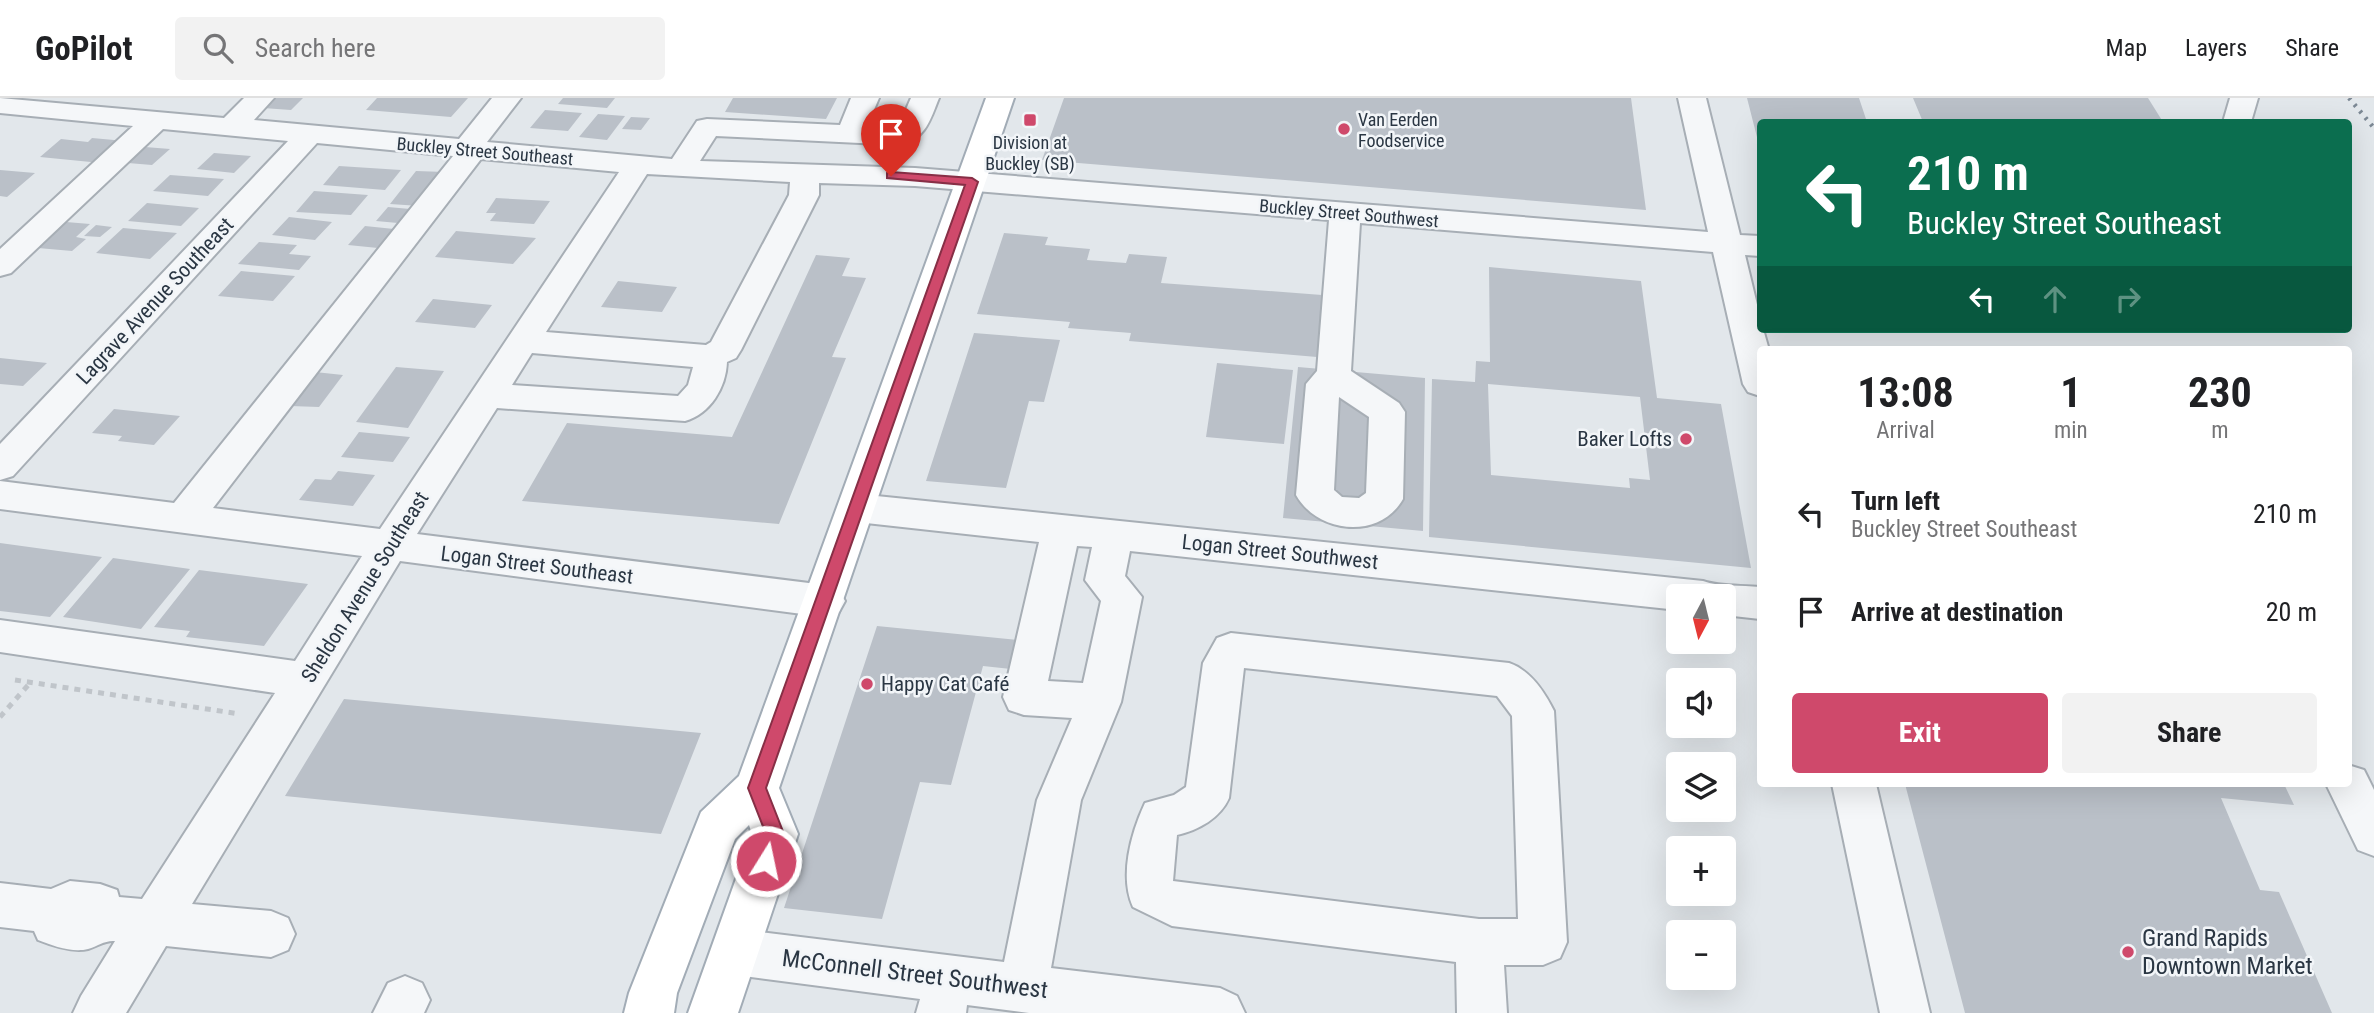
<!DOCTYPE html>
<html lang="en">
<head>
<meta charset="utf-8">
<style>
	:root { --surface:#fff; --page:#f2f2f2; --text:#202124; --muted:#757577; --line:#e0e0e0; --accent:#cf496b }
	body { margin:0; font-family:"Roboto Condensed",sans-serif; background:var(--page); color:var(--text); height:100vh; display:flex; flex-direction:column; font-size:26px; white-space:nowrap }
	* { box-sizing:border-box; margin:0 }
	p { font-size:23px; color:var(--muted) }
	.icon { flex:none; width:38px; height:38px; fill:none; stroke:currentColor; stroke-width:2; stroke-linecap:round; stroke-linejoin:round }
	.map { position:relative; flex:1; overflow:hidden }
	.side { position:absolute; left:1757px; top:248px; width:595px; height:441px; display:flex; flex-direction:column; background:var(--surface); border-radius:7px; box-shadow:0 7px 28px #0002 }
	.side>* { flex:none }
	.banner { position:absolute; left:1757px; top:21px; width:595px; height:214px; border-radius:7px; box-shadow:0 7px 28px #0002; background:#0b6e4f; color:#fff; overflow:hidden }
	.needle { width:46px; rotate:187deg }
	.fabs { position:absolute; left:1666px; top:486px; display:grid; gap:14px }
	.fabs a { display:grid; place-items:center; width:70px; height:70px; border-radius:7px; background:var(--surface); box-shadow:0 7px 28px #0002; font-size:35px }
	.pin { position:absolute; display:grid; place-items:center; width:60px; height:60px; color:#fff; margin:-72px -30px; border-radius:50% 50% 50% 0; rotate:-45deg; box-shadow:0 0 7px #0007 }
	.pin .icon { rotate:45deg }
	.me { position:absolute; width:77px; margin:-38px; rotate:10deg; stroke-linejoin:round; filter:drop-shadow(0 0 5px #0008) }
	.turn { display:flex; align-items:center; gap:24px; height:147px; padding:0 35px; font-size:32px }
	.turn .icon { width:91px; height:91px; stroke-width:2.5 }
	.turn b { display:block; font-size:49px; line-height:60px }
	.lanes { display:flex; align-items:center; height:66px; padding:0 35px; background:#0003; justify-content:center; gap:35px; direction:ltr }
	.lanes .off { opacity:.35 }
	.eta { display:flex; justify-content:space-evenly; align-items:center; height:119px; text-align:center }
	.eta b { font-size:42px; font-weight:700; line-height:49px }
	.primary-button { display:flex; gap:14px; margin-top:auto; padding:14px 35px }
	.primary-button a { flex:1; height:80px; border-radius:7px; background:var(--accent); color:#fff; font-size:28px; font-weight:700; line-height:80px; text-align:center }
	.primary-button a+a { background:var(--page); color:var(--text) }
	ul { padding:0; list-style:none }
	li { display:flex; align-items:center; gap:21px; height:98px; padding:0 35px }
	li div { flex:1 }
	li b { display:block; font-size:26px }
	li em { font-style:normal }
	header { display:flex; align-items:center; gap:42px; box-sizing:border-box; height:98px; padding:0 35px; background:var(--surface); border-bottom:2px solid var(--line) }
	header strong { font-size:33px }
	nav { display:flex; gap:38px; margin-inline-start:auto; font-size:24px }
	.search { width:490px; height:63px; background:var(--page); display:flex; align-items:center; gap:18px; box-sizing:border-box; padding:0 24px; border-radius:7px; color:var(--muted); font-size:26px }
	.map>svg:first-child { display:block }
	.building { fill:#bac0c8; fill-rule:evenodd }
	.lines { fill:none; stroke-linecap:round; stroke-linejoin:round }
	.minor-casing { stroke:#a7aeb5; stroke-width:4 }
	.major-casing { stroke:#a2acb6; stroke-width:4 }
	.path { stroke:#c0c5ca; stroke-width:5; stroke-dasharray:6 6; stroke-linecap:butt }
	.minor { fill:#f5f7f9; fill-rule:evenodd }
	.major { fill:#fff; fill-rule:evenodd }
	.rail { stroke:#7c8894; stroke-width:4.5; stroke-dasharray:2.5 6; stroke-linecap:butt }
	.route { fill:#cf496b; stroke:#872f46; stroke-width:2 }
	.poi-dot { fill:#cf496b; stroke:#f2f5f8; stroke-width:2.5 }
	.labels { text-anchor:middle; dominant-baseline:central; stroke-width:5; stroke-linejoin:round; paint-order:stroke }
	.far-poi-label { font-size:18px; fill:#2a3643; stroke:#f2f5f8; text-anchor:start }
	.far-street-label { font-size:18px; fill:#2a3643; stroke:#f2f5f8 }
	.street-label { font-size:21px; fill:#2a3643; stroke:#f2f5f8 }
	.poi-label { font-size:21px; fill:#2a3643; stroke:#f2f5f8; text-anchor:end }
	.near-poi-label { font-size:24px; fill:#2a3643; stroke:#f2f5f8; text-anchor:start }
	.near-street-label { font-size:24px; fill:#2a3643; stroke:#f2f5f8 }
</style>
</head>
<body>
<header>
<strong>GoPilot</strong>
<div class="search"><svg class="icon" aria-label="search" viewBox="0 0 24 24"><circle cx="10" cy="10" r="6"/><path d="M15 15l6 6"/></svg>Search here</div>
<nav><a>Map</a><a>Layers</a><a>Share</a></nav>
</header>
<div class="map">
<svg width="2374" height="915" viewBox="0 0 2374 915">
	<rect width="100%" height="100%" fill="#e2e7eb"/>
	<!-- building -->
	<path class="building" d="M274,0H303L291,12L263,10Z
		M377,0H468L451,19L366,12Z
		M563,0H615L607,10L558,6Z
		M733,0H837L826,21L725,14Z
		M1064,0H1631L1646,112L1042,62Z
		M1747,0H1859L1867,24H1760V51Z
		M1913,0H2148L2163,24H1923Z
		M545,12L582,15L568,33L530,30Z
		M598,16L625,18L607,42L579,39Z
		M631,19L650,20L641,32L622,31Z
		M92,40L125,43L101,65L40,59L61,41L88,44Z
		M145,49L170,51L152,67L128,65Z
		M214,55L251,58L234,75L197,71Z
		M339,68L401,72L385,92L323,87Z
		M0,72L35,75L7,99L0,98Z
		M416,73L445,74L420,108L390,106Z
		M170,77L224,81L208,98L153,93Z
		M314,93L368,97L351,117L296,114Z
		M496,100L550,103L534,126L490,123L496,115H486Z
		M147,105L199,110L181,128L128,123Z
		M388,109L410,111L398,125L376,123Z
		M289,119L332,124L315,142L272,137Z
		M66,124L90,126L76,139L86,141L72,153L38,150Z
		M96,127L112,129L100,139L84,138Z
		M365,128L394,131L378,150L348,147Z
		M123,130L177,135L150,161L96,155Z
		M456,133L536,140L513,166L435,159Z
		M1004,135L1048,139L1045,147L1090,151L1087,162L1126,165L1129,156L1167,159L1161,185L1322,197L1317,259L1129,243L1131,235L1068,230L1070,224L977,216Z
		M259,144L297,147L289,156L311,158L299,172L238,166Z
		M816,157L850,160L842,178L866,180L832,259L846,260L779,426L522,403L567,325L732,339Z
		M1489,169L1641,183L1657,300L1721,306L1751,470L1429,439L1432,281L1475,284L1476,263L1490,264ZM1488,286L1640,299L1650,382L1629,380L1630,390L1491,377Z
		M241,173L295,178L273,203L218,198Z
		M618,183L677,189L662,214L601,209Z
		M433,201L492,207L475,230L415,224Z
		M974,235L1060,242L1044,304L1029,303L1006,390L926,383Z
		M0,260L47,265L23,288L0,286Z
		M1217,265L1293,272L1284,346L1206,339Z
		M396,269L444,273L408,330L356,324Z
		M1298,269L1425,280L1423,433L1283,420Z
		M315,274L343,277L319,309L290,308Z
		M114,311L180,318L154,347L118,343L122,338L92,335Z
		M359,334L410,339L393,364L341,359Z
		M338,373L375,377L353,408L299,402L315,381L331,382Z
		M0,445L102,459L50,519L17,515L0,513Z
		M113,460L190,471L141,531L63,519Z
		M199,472L308,486L264,548L186,539L190,533L154,529Z
		M877,528L1028,543L1021,572L983,568L951,687L920,684L882,821L784,810Z
		M344,601L701,635L661,736L285,698Z
		M1905,686H2284L2294,707L2221,700L2260,792L2279,794L2332,915H1965Z"/>
	<g class="lines">
		<!-- minor casing -->
		<g class="minor-casing">
			<path id="minor" d="M0,0L224,20L244,0H274L254,22L459,41L492,0H521L487,44L672,61L697,23L707,21L840,27L851,0H879L867,28C900,29 898,30 911,0H939C930,22 926,40 901,47L716,38L700,63L915,70L1708,134L1678,0H1706L1740,137L1760,138V158L1745,157L1760,219V231H1763L1769,252H1760V298L1748,294L1743,286L1713,154L1360,125L1351,273L1399,305L1405,314L1403,401C1380,442 1318,436 1296,397L1306,286L1317,273L1329,122L915,88L819,85V97L741,252L736,260L727,264C726,290 710,316 685,323L497,310L417,436L825,487L839,492L845,503L839,514L825,519L400,463L192,806L271,813L288,820L295,836L288,852L271,859L166,848L126,915H73L81,898L115,843C105,842 98,848 88,851C73,855 53,848 38,842L34,833L0,829V785L51,791L70,783L100,786L117,792L119,799L142,801L275,595L0,554V522L295,563L362,458L0,411V383L174,405L453,58L317,45L13,378L0,382V346L288,43L163,31L11,175L0,178V151L133,28L0,15ZM481,61L619,74L380,431L213,410ZM647,76L790,84L789,97L711,244L706,247L546,234ZM532,255L693,269L688,287L678,298L512,287ZM1339,299L1369,319L1366,395L1359,400L1342,399L1334,392Z
				M2230,0H2258L2251,24H2223Z
				M857,396L1703,483C1720,489 1741,487 1760,489V521L1724,517V499H1678V512L1130,453L1125,478L1142,499L1121,604L1081,702L1051,870L1220,890L1237,898L1245,915H1029L967,907L966,915H916L920,901L736,877L719,870L712,854L719,838L736,831L1004,864L1037,702L1072,620L1024,617L1009,612L1003,599L1039,444L857,424L844,420L838,410L844,400ZM1077,448L1092,449L1085,482L1101,503L1083,585L1048,583Z
				M1231,535L1509,565C1530,572 1544,593 1554,613L1567,844L1560,860L1543,867H1504L1507,915H1457L1456,864L1172,828L1133,809C1119,778 1131,735 1145,705L1174,697L1186,689L1203,565L1217,540ZM1244,570L1497,598L1512,618L1518,821H1479L1173,783L1177,737C1199,732 1220,720 1229,700Z
				M2348,667L2364,672L2374,692V758L2358,752L2326,686H2348Z
				M1832,686H1876L1930,915H1880Z
				M405,878L422,885L430,902L424,915H373L388,885Z"/>
		</g>
		<!-- major casing -->
		<g class="major-casing">
			<path id="major" d="M986,0H1014L779,690L798,736L738,915H688L752,736L749,727L735,741L677,895L674,915H624L629,895L701,714L739,678Z"/>
		</g>
		<!-- path -->
		<path class="path" d="M15,582L240,616
			M0,619L30,585"/>
		<!-- minor -->
		<use href="#minor" class="minor"/>
		<!-- major -->
		<use href="#major" class="major"/>
		<!-- rail -->
		<path class="rail" d="M2349,0L2374,30"/>
	</g>
	<!-- route -->
	<path class="route" d="M891,74L972,80L978,84L766,690L784,736L773,769L766,772L760,769L757,763L766,736L748,690L965,87L887,80V75Z"/>
	<!-- markers -->
	<g class="poi-dot">
		<rect x="1023" y="15" width="14" height="14" rx="3.5"/>
		<circle cx="1344" cy="31" r="7"/>
		<circle cx="1686" cy="341" r="7"/>
		<circle cx="867" cy="586" r="7"/>
		<circle cx="2128" cy="854" r="7"/>
	</g>
	<g class="labels">
		<!-- far-poi labels -->
		<g class="far-poi-label">
			<text x="1358" y="21">Van Eerden<tspan x="1358" dy="21">Foodservice</tspan></text>
			<text x="1030" y="44" text-anchor="middle">Division at<tspan x="1030" dy="21">Buckley (SB)</tspan></text>
		</g>
		<!-- far-street labels -->
		<g class="far-street-label">
			<text transform="translate(485 53) rotate(5)">Buckley Street Southeast</text>
			<text transform="translate(1349 115) rotate(5)">Buckley Street Southwest</text>
		</g>
		<!-- street labels -->
		<g class="street-label">
			<text transform="translate(155 203) rotate(-47)">Lagrave Avenue Southeast</text>
			<text transform="translate(1280 454) rotate(6)">Logan Street Southwest</text>
			<text transform="translate(537 467) rotate(7)">Logan Street Southeast</text>
			<text transform="translate(365 489) rotate(-58)">Sheldon Avenue Southeast</text>
		</g>
		<!-- poi labels -->
		<g class="poi-label">
			<text x="1672" y="341">Baker Lofts</text>
			<text x="881" y="586" text-anchor="start">Happy Cat Café</text>
		</g>
		<!-- near-poi labels -->
		<g class="near-poi-label">
			<text x="2142" y="840">Grand Rapids<tspan x="2142" dy="28">Downtown Market</tspan></text>
		</g>
		<!-- near-street labels -->
		<g class="near-street-label">
			<text transform="translate(915 876) rotate(7)">McConnell Street Southwest</text>
		</g>
	</g>
</svg>
<div class="fabs">
<a><svg class="needle" viewBox="-14 -14 28 28"><path d="M0-13l5 13h-10z" fill="#e53935"/><path d="M0 13l5-13h-10z" fill="#757577"/></svg></a>
<a><svg class="icon" aria-label="sound" viewBox="0 0 24 24"><path d="M4 9h4l5-4v14l-5-4H4zM17 9q2 3 0 6"/></svg></a>
<a><svg class="icon" aria-label="layers" viewBox="0 0 24 24"><path d="M12 4l9 5-9 5-9-5zM3 14l9 5 9-5"/></svg></a>
<a>+</a>
<a>−</a>
</div>
<div class="pin" style="left:891px;top:78px;background:#d93025"><svg class="icon" aria-label="arrive" viewBox="0 0 24 24"><path d="M6 21V4h12l-3 4 3 4H6"/></svg></div>
<svg class="me" style="left:766px;top:763px" viewBox="-20 -20 40 40"><circle r="17" fill="#cf496b" stroke="#fff" stroke-width="3"/><path d="M0-11L8 9 0 5-8 9z" fill="#fff"/></svg>
<div class="banner">
<div class="turn"><svg class="icon" aria-label="left" viewBox="0 0 24 24"><path d="M17 20v-9H6M10 6l-5 5 5 5"/></svg><div><b>210 m</b>Buckley Street Southeast</div></div>
<div class="lanes"><svg class="icon" aria-label="left" viewBox="0 0 24 24"><path d="M17 20v-9H6M10 6l-5 5 5 5"/></svg><svg class="icon off" aria-label="ahead" viewBox="0 0 24 24"><path d="M12 20V5M6 11l6-6 6 6"/></svg><svg class="icon off" aria-label="right" viewBox="0 0 24 24"><path d="M7 20v-9h11M14 6l5 5-5 5"/></svg></div>
</div>
<section class="side">
<div class="eta">
<div><b>13:08</b><p>Arrival</p></div>
<div><b>1</b><p>min</p></div>
<div><b>230</b><p>m</p></div>
</div>
<ul>
<li><svg class="icon" aria-label="left" viewBox="0 0 24 24"><path d="M17 20v-9H6M10 6l-5 5 5 5"/></svg><div><b>Turn left</b><p>Buckley Street Southeast</p></div><em>210 m</em></li>
<li><svg class="icon" aria-label="arrive" viewBox="0 0 24 24"><path d="M6 21V4h12l-3 4 3 4H6"/></svg><div><b>Arrive at destination</b></div><em>20 m</em></li>
</ul>
<div class="primary-button"><a>Exit</a><a>Share</a></div>
</section>
</div>
</body>
</html>
